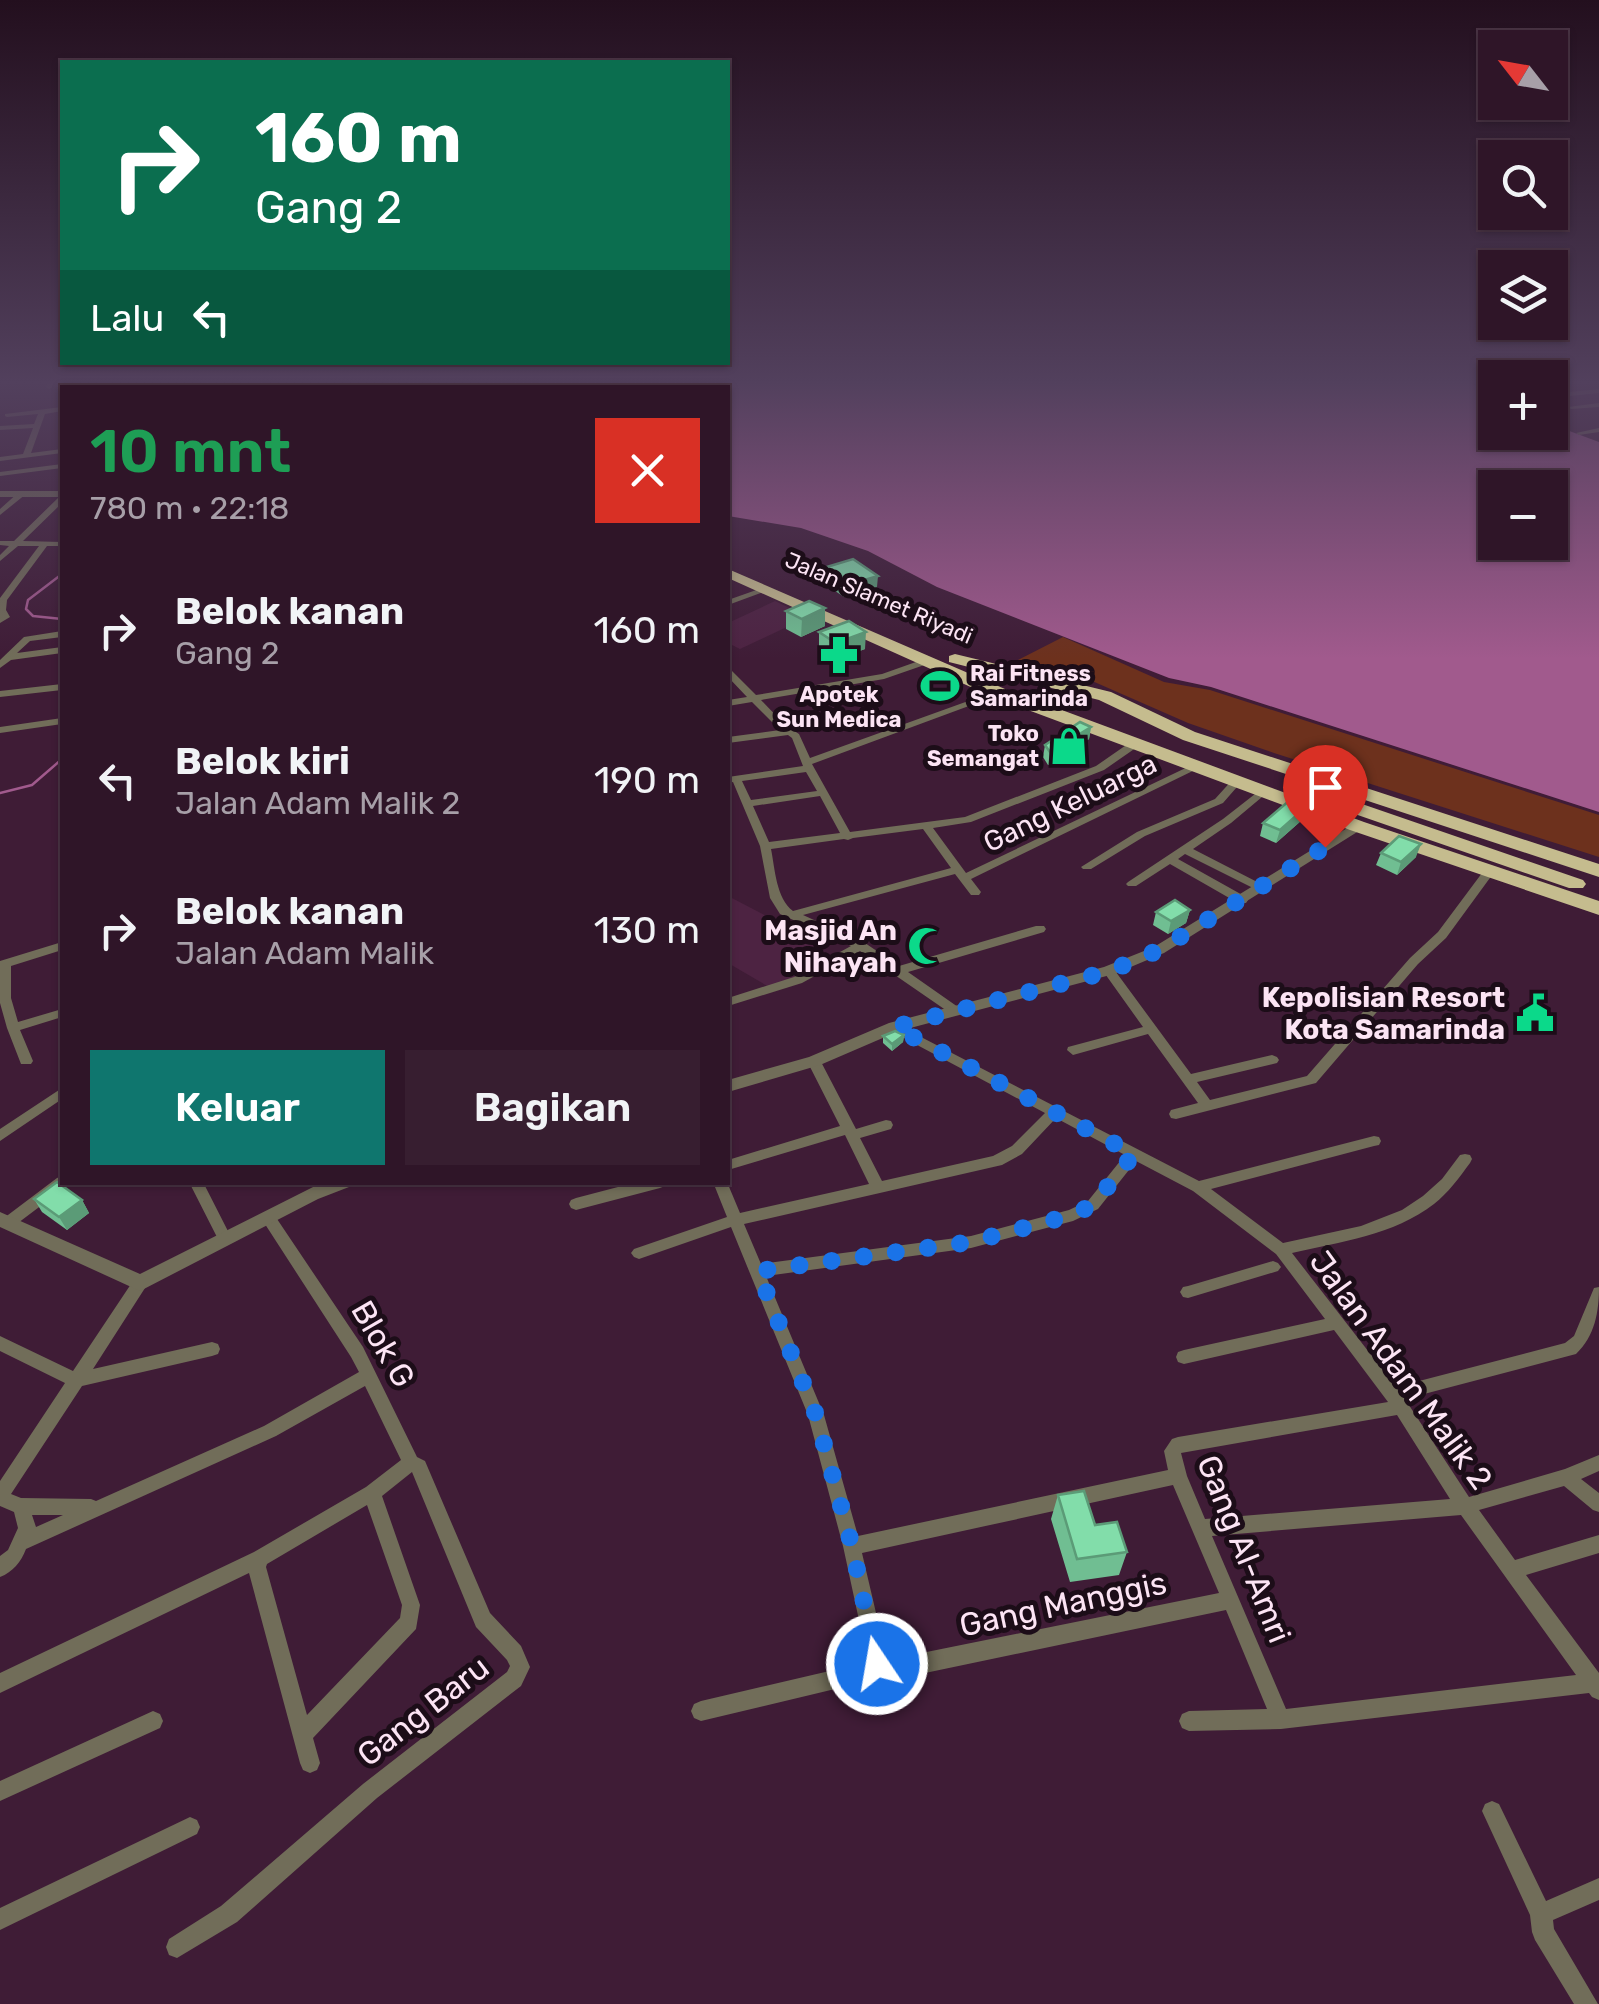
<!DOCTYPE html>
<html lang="id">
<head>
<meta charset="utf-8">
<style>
	:root { --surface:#2f1528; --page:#371e30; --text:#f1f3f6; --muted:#a79fa8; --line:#4a3445; --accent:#0f766e }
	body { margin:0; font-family:Rubik,sans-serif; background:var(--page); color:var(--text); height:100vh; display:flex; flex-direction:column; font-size:38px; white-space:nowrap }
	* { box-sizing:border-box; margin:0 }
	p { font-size:32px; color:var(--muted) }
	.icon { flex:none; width:55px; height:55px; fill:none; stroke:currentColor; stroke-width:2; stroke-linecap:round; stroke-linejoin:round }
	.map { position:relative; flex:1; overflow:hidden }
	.drawer { position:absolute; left:60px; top:385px; width:670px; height:800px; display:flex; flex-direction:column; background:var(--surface); border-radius:0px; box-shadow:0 2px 8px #0004,0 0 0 2px var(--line) }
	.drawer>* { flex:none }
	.banner { position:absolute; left:60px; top:60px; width:670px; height:305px; border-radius:0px; box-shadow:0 2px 8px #0004,0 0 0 2px var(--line); background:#0b6e4f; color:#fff; overflow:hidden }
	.needle { width:65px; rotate:301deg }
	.tools { position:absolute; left:1478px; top:30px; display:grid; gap:20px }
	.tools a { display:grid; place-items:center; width:90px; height:90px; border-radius:0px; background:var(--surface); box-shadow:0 2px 8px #0004,0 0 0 2px var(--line); font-size:50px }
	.pin { position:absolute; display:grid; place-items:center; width:85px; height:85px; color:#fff; margin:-102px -42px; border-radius:50% 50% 50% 0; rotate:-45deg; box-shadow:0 0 10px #0007 }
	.pin .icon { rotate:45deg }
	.me { position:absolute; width:110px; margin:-55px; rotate:348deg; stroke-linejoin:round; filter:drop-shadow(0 0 8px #0008) }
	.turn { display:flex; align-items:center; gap:35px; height:210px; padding:0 30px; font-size:45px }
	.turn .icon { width:130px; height:130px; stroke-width:2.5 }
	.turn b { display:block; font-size:70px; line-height:85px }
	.then { display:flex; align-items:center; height:95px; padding:0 30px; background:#0003; gap:20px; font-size:38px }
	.round { display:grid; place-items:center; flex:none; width:105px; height:105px; border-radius:0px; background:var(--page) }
	.headline { display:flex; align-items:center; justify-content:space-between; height:170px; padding:0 30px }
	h1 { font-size:60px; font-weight:600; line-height:75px; color:#1e9e55 }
	.primary-button { display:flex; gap:20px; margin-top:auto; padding:20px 30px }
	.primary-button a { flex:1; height:115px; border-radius:0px; background:var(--accent); color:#fff; font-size:40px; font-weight:600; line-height:115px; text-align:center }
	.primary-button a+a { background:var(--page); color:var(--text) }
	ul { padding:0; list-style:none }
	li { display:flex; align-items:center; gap:30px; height:150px; padding:0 30px }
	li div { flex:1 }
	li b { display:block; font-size:38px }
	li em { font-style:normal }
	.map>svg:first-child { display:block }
	.built { fill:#4d2342 }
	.green { fill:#6d311d }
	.water { fill:#a15a8d; fill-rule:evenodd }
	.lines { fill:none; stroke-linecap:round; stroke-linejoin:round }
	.stream { stroke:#a15a8d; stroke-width:2.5 }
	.minor { fill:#716d59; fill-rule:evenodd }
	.tertiary { fill:#716d59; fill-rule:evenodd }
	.trunk { fill:#c5bc8e; fill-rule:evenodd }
	.wall { fill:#70be92 }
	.shaded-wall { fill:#5b9b77 }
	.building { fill:#82ddaa; stroke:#5b9b77; stroke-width:2.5 }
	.route { stroke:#1a73e8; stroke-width:18; stroke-dasharray:0 32.4 }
	.labels { text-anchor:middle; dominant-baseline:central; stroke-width:10; stroke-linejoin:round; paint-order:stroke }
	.far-street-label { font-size:22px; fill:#fce4f4; stroke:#1c0d18 }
	.far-poi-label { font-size:22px; font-weight:bold; fill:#fce4f4; stroke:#1c0d18; text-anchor:start }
	.street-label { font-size:28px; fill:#fce4f4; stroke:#1c0d18 }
	.poi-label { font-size:28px; font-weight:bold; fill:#fce4f4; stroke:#1c0d18; text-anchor:end }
	.near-street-label { font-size:32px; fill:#fce4f4; stroke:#1c0d18 }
</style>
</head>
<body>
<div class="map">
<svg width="1599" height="2004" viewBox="0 0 1599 2004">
	<rect width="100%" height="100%" fill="#3f1c36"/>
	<!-- built -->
	<path class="built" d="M775,601L808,617L740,649L728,643V623Z
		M728,896L816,942L804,954L817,960L788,983L769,987L728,963Z"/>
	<!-- green -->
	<path class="green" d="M1063,637L1164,682L1210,690L1599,815V857L1274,753L1188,723L1083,677L1014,662Z"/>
	<!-- water -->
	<path class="water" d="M484,379H1441L1467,381L1492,394L1488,400L1495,404V432H1550V414L1569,420L1564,429L1599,442V812L1211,687L1169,678L937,587L868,551L801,528L728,516V388H497ZM1495,488H1550V542H1495Z"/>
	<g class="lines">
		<!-- stream -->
		<path class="stream" d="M255,388L265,379
			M62,574L28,600L26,609L33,616L62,619
			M0,793L32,785L62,759"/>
		<!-- minor -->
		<path class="minor" d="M0,379H12L0,382Z
			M49,379H55L52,387L49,389L46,387Z
			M104,379H110V388H104Z
			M207,379H213L210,388H204Z
			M1550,379H1557L1550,381Z
			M396,380L398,383L380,388H366Z
			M1599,389V393L1550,398V394Z
			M1599,403V407L1571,409L1568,407Z
			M62,407V411L45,414L31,453L62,449V453L0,461V457L23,454L33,428L0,430V426L34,424L38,414L7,417L5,416V414Z
			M1599,428V432L1579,435L1576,433Z
			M62,464V468L0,476V472Z
			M19,492L26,494L0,515V509Z
			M59,497H62V503L23,541L62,542V546H47L7,600L6,610L10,617L0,623V598L39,546H18L0,561V555L9,546L0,545V541H14Z
			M762,588L769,590L728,605V600Z
			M62,631V637L30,641L17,653L62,647V653L11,660L0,668V660L24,637Z
			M930,657L935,660L933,662L884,679L761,700L785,725L799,734L810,758L996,691H1002L1004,693L812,764L850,832L965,817L1096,766L1132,741H1140V745L1104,770L971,822L933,828L966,873L1194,764L1198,763L1203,766L971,879L981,892L979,895H971L955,874L803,915L865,943L899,966L1036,926H1044L1046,929L1044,932L908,972L958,1007L960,1010L958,1013H950L860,951L802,983L728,1006V998L794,977L851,946L780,914L770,898L760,846L733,782L728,783V777L803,766L792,738L788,735L728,743V737L780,730L752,702L728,706V700L747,697L728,677V669L731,670L756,695L882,674ZM806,772L817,791L751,800L742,781ZM820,796L840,833L769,842L753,806ZM923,829L951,868L793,911C776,898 775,869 771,849L844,839L848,840L853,838Z
			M62,684V690L0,697V691Z
			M62,718V724L0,733V727Z
			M1238,777L1243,780L1223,803L1145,836L1091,869H1083L1081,867L1137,832L1215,799L1234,778Z
			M1264,787L1268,788V792L1231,823L1193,849L1265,886L1267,888L1265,890H1257L1185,854L1178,859L1246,897L1248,900L1246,903H1238L1170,864L1136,886H1128L1126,884L1128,882L1223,819Z
			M1489,868L1495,871L1446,938L1418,964L1316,1083L1176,1119L1171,1118L1169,1114L1171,1110L1198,1103L1148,1034L1073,1055L1067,1050L1068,1047L1143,1027L1103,971L1109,967L1113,968L1191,1074L1272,1055L1277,1057L1279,1060L1277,1063L1197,1082L1210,1100L1307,1076L1410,958L1438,932L1485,869Z
			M62,942V950L11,966V998L18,1022L62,1009V1017L20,1030L33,1061L31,1064H21L7,1028L0,1003V961Z
			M894,1023L1199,1181L1374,1136L1379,1137L1381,1141L1379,1145L1374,1146L1211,1189L1283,1243L1361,1226L1402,1210L1423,1196L1442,1179L1460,1155L1465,1154L1470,1155L1472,1159L1470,1163C1459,1178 1448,1193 1434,1204C1394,1235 1340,1242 1292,1253L1396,1387L1565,1343L1574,1336L1594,1288L1599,1287C1599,1312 1595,1336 1576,1354L1405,1399L1469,1497L1565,1469L1599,1455V1471L1581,1479L1599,1493V1512L1593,1510L1564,1486L1479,1510L1515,1560L1599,1535V1553L1526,1575L1599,1673V1700L1592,1697L1589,1693L1281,1729L1189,1731L1182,1728L1179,1721L1182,1714L1189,1711L1267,1709L1226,1610L887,1681L881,1678L701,1721L694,1718L691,1711L694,1704L701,1701L868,1662L843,1546L808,1415L731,1227L639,1259L634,1257L631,1253L634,1249L727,1217L713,1182H727L740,1213L869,1184L845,1135L728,1170V1160L840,1126L807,1061L809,1058H819L856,1129L886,1120L891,1121L893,1125L891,1129L860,1138L882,1181L993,1156L1012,1146L1045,1113L889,1030L888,1027ZM1056,1118L1125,1155L1088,1201L1069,1210L971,1236L761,1264L744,1224L1002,1165L1022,1154ZM1136,1161L1193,1191L1276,1254L1325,1319L1184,1350L1178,1352L1176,1357L1178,1362L1184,1364L1334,1330L1388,1402L1178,1437L1172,1439L1164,1451L1168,1470L858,1536L824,1415L766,1276L971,1248L1073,1221L1098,1209ZM1397,1415L1450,1499L1205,1519L1187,1476L1181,1453ZM1173,1485L1219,1593L887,1660L862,1553ZM1461,1515L1576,1675L1286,1709L1212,1536Z
			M62,1088V1099L0,1141V1129Z
			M62,1176V1182H69L67,1186L14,1226L9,1228L4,1226L2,1222L4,1218L57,1178Z
			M189,1182H203L232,1239L230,1243L225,1245L220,1243Z
			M637,1182H667L665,1186L660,1188L576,1210L571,1208L569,1204L571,1200L576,1198Z
			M268,1211L273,1213L363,1347L417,1457L425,1461L490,1613L521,1646L530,1667L521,1686L377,1798L237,1922L177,1958L169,1955L166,1947L169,1939L221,1906L363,1784L507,1672L510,1666L507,1660L476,1627L412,1472L382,1496L420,1605L416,1629L313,1738L320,1763L317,1770L310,1773L303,1770L300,1763L249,1573L0,1693V1673L254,1552L366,1487L401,1460L365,1386L276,1436L26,1549C21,1562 13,1572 0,1577V1556L8,1550L18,1528L14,1512L0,1506V1481L65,1383L0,1351V1336L73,1371L135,1278L140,1277L145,1278L148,1283L145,1288L93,1369L212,1342L218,1344L220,1349L218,1354L212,1356L82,1386L11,1494L21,1498L91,1499L96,1501L264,1426L359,1372L351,1357L263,1221L261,1217L263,1213ZM367,1505L402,1605L400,1618L307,1715L266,1567L267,1564ZM32,1515H63L36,1527Z
			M1273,1261L1278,1263L1281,1267L1278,1271L1188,1298L1183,1297L1180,1292L1183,1287L1188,1286Z
			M153,1711L160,1714L163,1721L160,1728L0,1801V1781Z
			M1492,1801L1499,1804L1546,1901L1599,1878V1900L1553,1920L1554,1929L1598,2004H1574L1535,1940L1532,1932L1530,1915L1482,1811L1485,1804Z
			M190,1817L197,1820L200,1827L197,1834L0,1930V1908Z"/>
		<!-- tertiary -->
		<path class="tertiary" d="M0,491H62V497H0Z
			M1357,822L1362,823L1363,826L1362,829L1164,953L1114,974L899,1031L820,1065L728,1092V1080L809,1057L889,1023L1104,967L1154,947Z
			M323,1182H351L349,1187L318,1199L140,1291L0,1227V1212L140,1274Z"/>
		<!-- trunk -->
		<path class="trunk" d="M404,379H416L426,388H413Z
			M728,569L1005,689L1364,822L1599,901V915L1350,830L993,697L728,578Z
			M955,654L1111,692L1195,732L1599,864V877L1183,740L1099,700L949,662V656Z
			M1304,784L1583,880L1586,884L1583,888H1569L1297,794L1295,790Z"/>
	</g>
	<!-- wall -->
	<path class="wall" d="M820,569L877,587L844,597L819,580Z
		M786,611L825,626L801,637L786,629Z
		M819,632L865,649L835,660L819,649Z
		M1091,727L1089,739L1048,765L1043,757L1045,745Z
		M1306,807L1302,820L1276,843L1260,836L1263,823Z
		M1381,853L1416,857L1397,875L1376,865Z
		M1190,910L1186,923L1168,934L1153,925L1156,912Z
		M904,1035L903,1042L892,1051L883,1043V1036Z
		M34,1199L82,1200L89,1213L67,1230L42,1212Z
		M1058,1495L1127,1552L1119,1575L1070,1582L1051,1519Z"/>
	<!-- shaded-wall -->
	<path class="shaded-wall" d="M878,576L877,587L844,597V586Z
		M825,608V626L801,637L802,619Z
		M866,632L865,649L835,660L836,643Z
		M1091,727L1089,739L1048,765L1050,752Z
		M1306,807L1302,820L1276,843L1280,830Z
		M1421,844L1416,857L1397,875L1401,862Z
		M1190,910L1186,923L1168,934L1171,921Z
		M904,1035L903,1042L892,1051V1044Z
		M82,1200L89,1213L67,1230L59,1217Z"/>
	<!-- building -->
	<path class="building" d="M853,559L878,576L844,586L820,569Z
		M809,601L825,608L802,619L786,611Z
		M849,621L866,632L836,643L819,632Z
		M1080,722L1091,727L1050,752L1045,745Z
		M1290,800L1306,807L1280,830L1263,823Z
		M1399,836L1421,844L1401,862L1381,853Z
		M1175,900L1190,910L1171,921L1156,912Z
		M895,1031L904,1035L892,1044L883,1036Z
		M57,1182L82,1200L59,1217L34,1199Z
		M1084,1491L1095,1525L1117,1522L1127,1552L1077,1559L1058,1495Z"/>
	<!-- sky -->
	<linearGradient id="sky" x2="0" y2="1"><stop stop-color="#230f1e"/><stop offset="0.58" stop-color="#52405d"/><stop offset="1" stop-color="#52405d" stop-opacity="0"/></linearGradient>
	<rect width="1599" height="659" fill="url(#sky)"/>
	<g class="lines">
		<!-- route -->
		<path class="route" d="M877,1664L852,1546L816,1415L758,1271L971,1242L1072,1215L1093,1205L1134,1154L894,1027L1110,971L1159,950L1325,847"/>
	</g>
	<!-- icons -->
	<defs>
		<g id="pharmacy-bare" transform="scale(3)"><path d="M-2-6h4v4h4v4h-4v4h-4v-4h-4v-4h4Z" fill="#0bd98a" stroke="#1c0d18" stroke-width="2.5" paint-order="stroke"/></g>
		<g id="stadium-bare" transform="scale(3)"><path d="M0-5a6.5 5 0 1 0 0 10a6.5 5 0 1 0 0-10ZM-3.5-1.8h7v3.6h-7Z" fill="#0bd98a" stroke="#1c0d18" stroke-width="2.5" paint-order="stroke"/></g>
		<g id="shop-bare" transform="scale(3)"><path d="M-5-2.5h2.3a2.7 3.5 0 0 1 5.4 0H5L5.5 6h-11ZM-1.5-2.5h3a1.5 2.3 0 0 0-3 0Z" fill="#0bd98a" stroke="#1c0d18" stroke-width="2.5" paint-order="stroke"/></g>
		<g id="mosque-bare" transform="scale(3)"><path d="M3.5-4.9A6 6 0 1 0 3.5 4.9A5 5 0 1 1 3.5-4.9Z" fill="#0bd98a" stroke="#1c0d18" stroke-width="2.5" paint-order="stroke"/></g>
		<g id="civic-bare" transform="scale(3)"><path d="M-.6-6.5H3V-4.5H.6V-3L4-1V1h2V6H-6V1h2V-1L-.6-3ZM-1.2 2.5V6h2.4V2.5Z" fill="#0bd98a" stroke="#1c0d18" stroke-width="2.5" paint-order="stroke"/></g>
	</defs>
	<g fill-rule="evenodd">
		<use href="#pharmacy-bare" x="839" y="655"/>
		<use href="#stadium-bare" x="940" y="686"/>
		<use href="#shop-bare" x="1069" y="746"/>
		<use href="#mosque-bare" x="927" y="946"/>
		<use href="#civic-bare" x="1535" y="1013"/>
	</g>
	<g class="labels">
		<!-- far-street labels -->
		<g class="far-street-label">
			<text transform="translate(879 598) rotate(23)">Jalan Slamet Riyadi</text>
		</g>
		<!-- far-poi labels -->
		<g class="far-poi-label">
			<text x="970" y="673">Rai Fitness<tspan x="970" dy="25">Samarinda</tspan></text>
			<text x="839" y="694" text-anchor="middle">Apotek<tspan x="839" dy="25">Sun Medica</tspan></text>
			<text x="1039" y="733" text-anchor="end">Toko<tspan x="1039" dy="25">Semangat</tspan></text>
		</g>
		<!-- street labels -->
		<g class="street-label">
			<text transform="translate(1070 803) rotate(-26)">Gang Keluarga</text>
		</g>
		<!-- poi labels -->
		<g class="poi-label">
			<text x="897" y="930">Masjid An<tspan x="897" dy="32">Nihayah</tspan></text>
			<text x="1505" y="997">Kepolisian Resort<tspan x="1505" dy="32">Kota Samarinda</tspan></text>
		</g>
		<!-- near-street labels -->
		<g class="near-street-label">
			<text transform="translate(383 1344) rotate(60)">Blok G</text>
			<text transform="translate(1401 1370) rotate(54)">Jalan Adam Malik 2</text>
			<text transform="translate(1244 1549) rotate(68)">Gang Al-Amri</text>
			<text transform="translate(1063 1604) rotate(-12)">Gang Manggis</text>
			<text transform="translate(423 1711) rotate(-38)">Gang Baru</text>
		</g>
	</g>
</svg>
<div class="tools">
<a><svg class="needle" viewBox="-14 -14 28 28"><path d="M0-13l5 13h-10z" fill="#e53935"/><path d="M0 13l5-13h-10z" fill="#a79fa8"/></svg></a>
<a><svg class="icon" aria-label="search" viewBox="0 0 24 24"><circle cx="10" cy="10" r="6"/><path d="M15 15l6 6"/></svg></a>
<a><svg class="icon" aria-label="layers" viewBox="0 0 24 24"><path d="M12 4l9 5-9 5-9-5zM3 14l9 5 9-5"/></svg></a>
<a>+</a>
<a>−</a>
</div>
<div class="pin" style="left:1325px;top:847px;background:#d93025"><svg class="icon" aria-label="arrive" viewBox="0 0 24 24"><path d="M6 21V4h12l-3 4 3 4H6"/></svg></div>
<svg class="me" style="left:877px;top:1664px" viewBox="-20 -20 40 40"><circle r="17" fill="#1a73e8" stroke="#fff" stroke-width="3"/><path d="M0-11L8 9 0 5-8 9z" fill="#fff"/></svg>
<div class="banner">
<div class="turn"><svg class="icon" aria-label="right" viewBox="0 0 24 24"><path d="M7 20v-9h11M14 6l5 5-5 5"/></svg><div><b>160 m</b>Gang 2</div></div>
<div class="then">Lalu<svg class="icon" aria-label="left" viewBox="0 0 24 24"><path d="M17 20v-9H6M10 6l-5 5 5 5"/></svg></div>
</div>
<section class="drawer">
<div class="headline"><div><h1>10 mnt</h1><p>780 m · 22:18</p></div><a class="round" style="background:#d93025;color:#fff"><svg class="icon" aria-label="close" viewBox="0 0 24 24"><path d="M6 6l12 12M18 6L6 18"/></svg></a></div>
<ul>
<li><svg class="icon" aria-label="right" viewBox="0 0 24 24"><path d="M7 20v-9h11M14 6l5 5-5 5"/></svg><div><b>Belok kanan</b><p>Gang 2</p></div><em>160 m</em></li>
<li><svg class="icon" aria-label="left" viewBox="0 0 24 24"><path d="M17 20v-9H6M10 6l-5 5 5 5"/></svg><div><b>Belok kiri</b><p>Jalan Adam Malik 2</p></div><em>190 m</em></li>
<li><svg class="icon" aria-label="right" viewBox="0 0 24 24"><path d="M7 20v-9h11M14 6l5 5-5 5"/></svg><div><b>Belok kanan</b><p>Jalan Adam Malik</p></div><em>130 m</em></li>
</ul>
<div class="primary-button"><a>Keluar</a><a>Bagikan</a></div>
</section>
</div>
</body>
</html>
